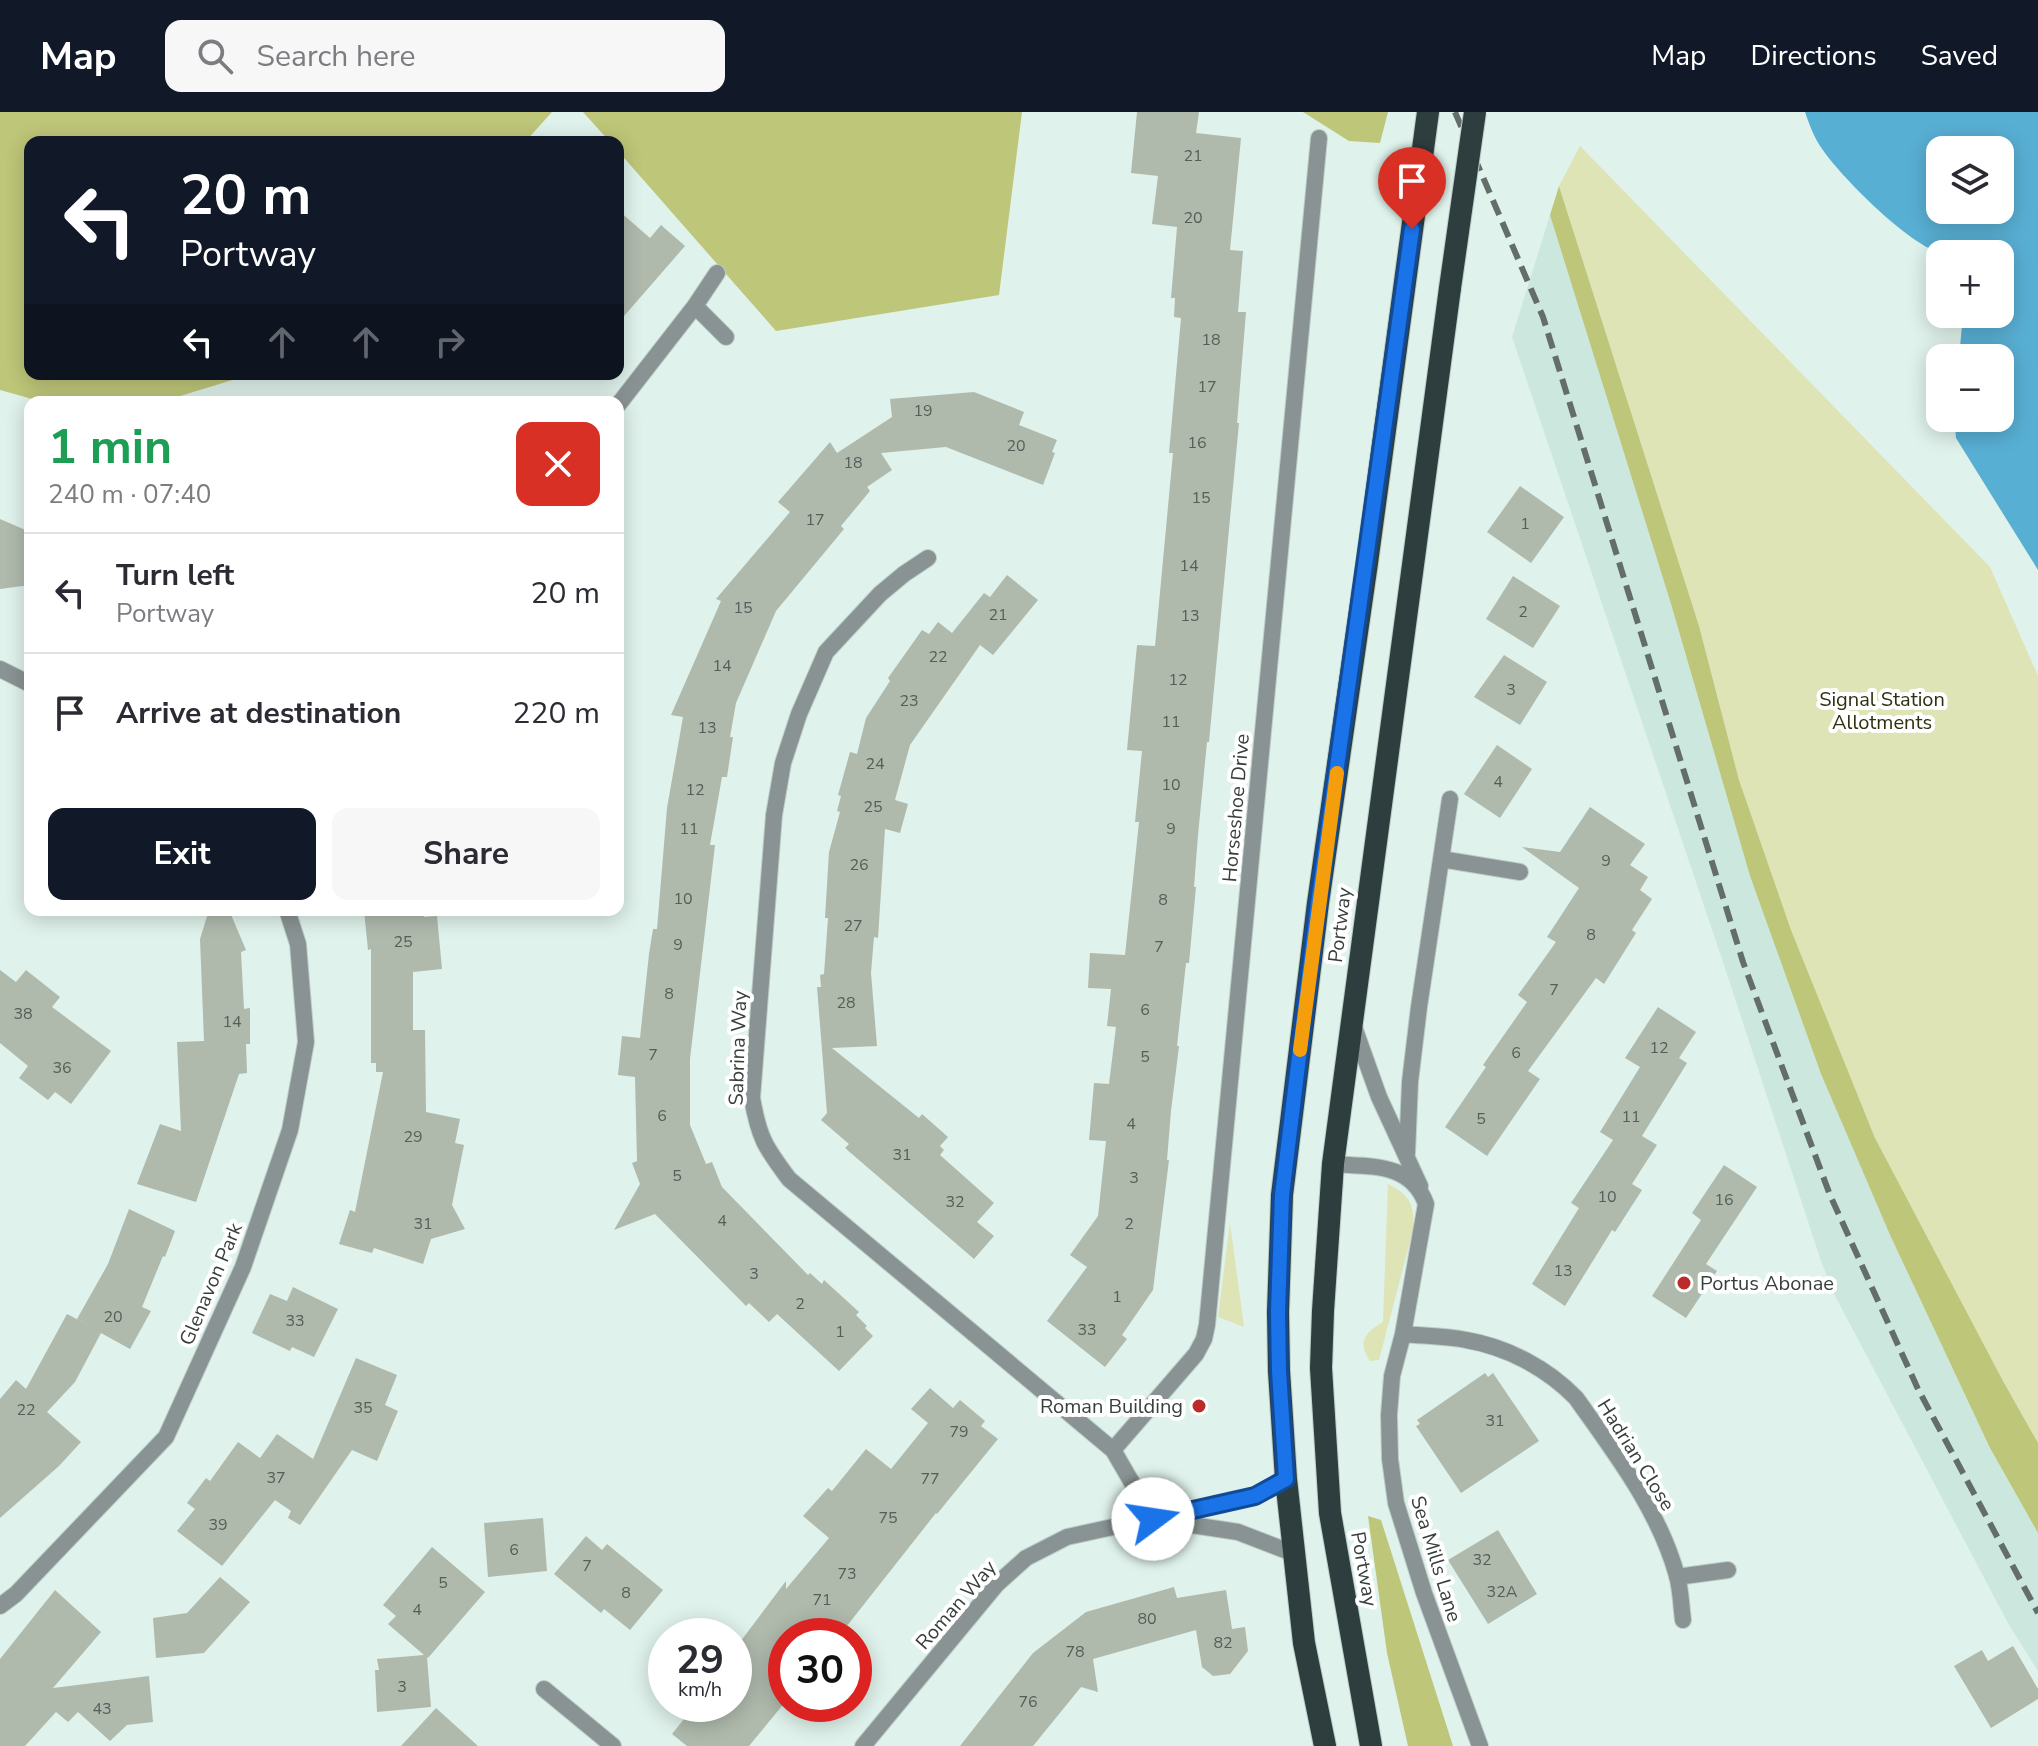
<!DOCTYPE html>
<html lang="en">
<head>
<meta charset="utf-8">
<style>
	:root { --surface:#fff; --page:#f7f7f7; --text:#2b2b33; --muted:#7c7c81; --line:#e1e1e2; --accent:#111827 }
	body { margin:0; font-family:"Nunito Sans",sans-serif; background:var(--page); color:var(--text); height:100vh; display:flex; flex-direction:column; font-size:30px; white-space:nowrap }
	* { box-sizing:border-box; margin:0 }
	p { font-size:26px; color:var(--muted) }
	.icon { flex:none; width:44px; height:44px; fill:none; stroke:currentColor; stroke-width:2; stroke-linecap:round; stroke-linejoin:round }
	.map { position:relative; flex:1; overflow:hidden }
	.sheet { position:absolute; left:24px; top:284px; width:600px; height:520px; display:flex; flex-direction:column; background:var(--surface); border-radius:16px; box-shadow:0 4px 20px #0003 }
	.sheet>* { flex:none }
	.top-card { position:absolute; left:24px; top:24px; width:600px; height:244px; border-radius:16px; box-shadow:0 4px 20px #0003; background:#111827; color:#fff; overflow:hidden }
	.controls { position:absolute; left:1926px; top:24px; display:grid; gap:16px }
	.controls a { display:grid; place-items:center; width:88px; height:88px; border-radius:16px; background:var(--surface); box-shadow:0 4px 20px #0003; font-size:40px }
	.speed { position:absolute; left:648px; top:1506px; display:flex; gap:16px; font-size:40px; font-weight:700; text-align:center }
	.speed>* { display:grid; place-content:center; width:104px; height:104px; border-radius:50%; background:var(--surface); box-shadow:0 4px 20px #0003; line-height:1 }
	.speed small { font-size:20px; font-weight:400 }
	.speed .limit { border:12px solid #d22; background:#fff; color:#111 }
	.pin { position:absolute; display:grid; place-items:center; width:68px; height:68px; color:#fff; margin:-82px -34px; border-radius:50% 50% 50% 0; rotate:-45deg; box-shadow:0 0 8px #0007 }
	.pin .icon { rotate:45deg }
	.me { position:absolute; width:88px; margin:-44px; rotate:76deg; stroke-linejoin:round; filter:drop-shadow(0 0 6px #0008) }
	.turn { display:flex; align-items:center; gap:28px; height:168px; padding:0 24px; font-size:36px }
	.turn .icon { width:104px; height:104px; stroke-width:2.5 }
	.turn b { display:block; font-size:56px; line-height:68px }
	.lanes { display:flex; align-items:center; height:76px; padding:0 24px; background:#0003; justify-content:center; gap:40px; direction:ltr }
	.lanes .off { opacity:.35 }
	.round { display:grid; place-items:center; flex:none; width:84px; height:84px; border-radius:16px; background:var(--page) }
	.head { display:flex; align-items:center; justify-content:space-between; height:136px; padding:0 24px }
	h1 { font-size:48px; font-weight:700; line-height:60px; color:#1e9e55 }
	.cta { display:flex; gap:16px; margin-top:auto; padding:16px 24px }
	.cta a { flex:1; height:92px; border-radius:16px; background:var(--accent); color:#fff; font-size:32px; font-weight:700; line-height:92px; text-align:center }
	.cta a+a { background:var(--page); color:var(--text) }
	ul { padding:0; list-style:none }
	li { display:flex; align-items:center; gap:24px; height:120px; padding:0 24px; border-top:2px solid var(--line) }
	li div { flex:1 }
	li b { display:block; font-size:30px }
	li em { font-style:normal }
	header { display:flex; align-items:center; gap:48px; box-sizing:border-box; height:112px; padding:0 40px; background:var(--accent); color:#fff }
	header strong { font-size:38px }
	nav { display:flex; gap:44px; margin-inline-start:auto; font-size:28px }
	.search { width:560px; height:72px; background:var(--page); display:flex; align-items:center; gap:20px; box-sizing:border-box; padding:0 28px; border-radius:16px; color:var(--muted); font-size:30px }
	.map>svg:first-child { display:block }
	.built { fill:#cce8de }
	.green { fill:#dee4b6 }
	.forest { fill:#bec679 }
	.water { fill:#58afd4; fill-rule:evenodd }
	.building { fill:#afbaad }
	.lines { fill:none; stroke-linecap:round; stroke-linejoin:round }
	.minor-casing { stroke:#bdcec8; stroke-width:18 }
	.trunk-casing { stroke:#bdcec8; stroke-width:24 }
	.minor { stroke:#8a9393; stroke-width:16 }
	.trunk { stroke:#2e3e3e; stroke-width:22 }
	.rail { stroke:#636e6a; stroke-width:6; stroke-dasharray:16 8; stroke-linecap:butt }
	.trunk-bridge-casing { stroke:#bdcec8; stroke-width:24; stroke-linecap:butt }
	.trunk-bridge { stroke:#2e3e3e; stroke-width:22 }
	.route-casing { stroke:#114b97; stroke-width:20 }
	.route { stroke:#1a73e8; stroke-width:14 }
	.slow { stroke:#f59e0b; stroke-width:14 }
	.poi-dot { fill:#ba2b29; stroke:#fff; stroke-width:3 }
	.labels { text-anchor:middle; dominant-baseline:central; stroke-width:8; stroke-linejoin:round; paint-order:stroke }
	.number-label { font-size:16px; fill:#555e58 }
	.park-label { font-size:20px; fill:#2e300f; stroke:#fff }
	.street-label { font-size:20px; fill:#373f3c; stroke:#fff }
	.poi-label { font-size:20px; fill:#373f3c; stroke:#fff; text-anchor:start }
</style>
</head>
<body>
<header>
<strong>Map</strong>
<div class="search"><svg class="icon" aria-label="search" viewBox="0 0 24 24"><circle cx="10" cy="10" r="6"/><path d="M15 15l6 6"/></svg>Search here</div>
<nav><a>Map</a><a>Directions</a><a>Saved</a></nav>
</header>
<div class="map">
<svg width="2038" height="1634" viewBox="0 0 2038 1634">
	<rect width="100%" height="100%" fill="#dff2eb"/>
	<!-- built -->
	<path class="built" d="M1550,103L1671,492L1750,764L1821,962L1890,1123L1990,1336L2038,1421V1559L2009,1513L1833,1180L1820,1146L1725,856L1512,225Z"/>
	<!-- green -->
	<path class="green" d="M1580,34L1990,455L2038,564V1331L2003,1269L1875,1026L1791,818L1739,668L1699,514L1559,74Z
		M1388,1072C1410,1083 1415,1093 1413,1118L1379,1248L1370,1249C1357,1229 1365,1221 1383,1210Z
		M1230,1111L1244,1215L1218,1205Z"/>
	<!-- forest -->
	<path class="forest" d="M0,0H552L525,30H30V262H252L164,289L43,290L0,278Z
		M583,0H1022L999,183L776,219L618,39V30H610Z
		M1303,0H1388L1380,31L1349,29Z
		M1559,74L1699,514L1739,668L1791,818L1875,1026L2003,1269L2038,1331V1421L1990,1336L1890,1123L1821,962L1750,764L1671,492L1550,103Z
		M1368,1404L1381,1408L1453,1634H1408L1387,1541Z"/>
	<!-- water -->
	<path class="water" d="M1805,0H2038V458L1956,326L1954,306H2000V246H1959L1963,202H2000V142C1983,142 1960,145 1944,142C1911,136 1833,58 1817,29C1812,20 1808,9 1805,0ZM1940,38H2000V98H1940Z"/>
	<!-- building -->
	<path class="building" d="M1137,0H1199L1196,21L1241,26L1230,138L1243,139L1238,200H1246L1237,311H1239L1209,630H1207L1198,723L1194,775H1196L1189,851H1186L1177,934H1179L1171,999L1167,1048H1169L1153,1178L1122,1223L1127,1227L1105,1255L1047,1209L1087,1155L1070,1143L1098,1104L1106,1029L1089,1028L1094,971L1109,972L1116,915L1107,914L1111,877L1088,876L1090,841L1125,843L1139,710H1135L1142,639L1127,638L1137,533L1155,534L1173,341H1169L1181,206L1174,205L1175,186H1171L1177,115L1152,112L1158,64L1131,61Z
		M618,98L650,126L661,113L685,134L618,211Z
		M974,280L1024,300L1019,313L1057,328L1052,340L1055,341L1043,373L946,335L881,341L892,358L867,375L870,379L841,414L844,417L776,499L736,591L730,625H733L727,665H722L710,733H715L690,947V1013L706,1052L712,1050L722,1075L808,1163L810,1161L822,1172L824,1168L859,1200L856,1203L867,1214L865,1216L873,1224L839,1259L777,1202L769,1210L749,1191L746,1194L655,1102L614,1118L640,1072L632,1051L637,1049L635,965L618,963L622,924L640,926L649,842L653,817H657L667,696L683,605L671,603L721,489L716,487L790,400L778,390L830,330L837,341L892,305L890,287Z
		M1520,374L1564,405L1531,451L1487,420Z
		M0,407L30,420V473L0,477Z
		M1007,463L1038,488L993,543L980,533L910,633L895,688L908,692L900,721L885,717L878,826L874,825L871,861L877,934L832,936L919,1006L922,1002L948,1025L940,1034L944,1038L940,1043L994,1091L977,1110L994,1124L974,1147L845,1036L849,1032L821,1008L827,1001L817,875H821L820,863L824,862L828,806H825L829,740L840,700L837,699L841,684L838,683L850,640L857,642L866,606L890,569L888,566L922,518L929,522L938,510L952,521L984,481L990,485Z
		M1513,464L1560,494L1533,536L1486,507Z
		M1504,543L1547,570L1520,613L1474,585Z
		M1497,633L1532,657L1500,706L1464,682Z
		M1590,695L1645,732L1630,753L1648,765L1640,778L1652,787L1632,818L1636,821L1604,872L1596,866L1528,959L1540,967L1487,1044L1445,1015L1486,955L1483,953L1527,890L1518,883L1556,830L1547,825L1579,776L1522,735L1560,740Z
		M209,798H229L246,838L241,840L244,897L250,896V932H246L247,961L239,962L196,1090L137,1072L160,1012L181,1019L177,930L204,929L200,827Z
		M364,798H424V805L437,804L442,857L413,860V918H425L426,1000L460,1007L455,1031L464,1033L452,1093L465,1117L431,1127L423,1152L374,1136L372,1141L339,1132L350,1098L355,1100L383,960H376V951H371V837L368,838Z
		M0,858L16,870L26,858L60,885L52,895L111,939L71,992L55,980L48,988L19,966L28,954L0,931Z
		M1658,895L1696,920L1679,946L1687,951L1642,1024L1657,1033L1632,1072L1642,1078L1615,1120L1612,1118L1565,1194L1532,1172L1579,1096L1571,1091L1613,1028L1600,1020L1640,955L1625,946Z
		M1724,1053L1757,1075L1706,1152L1717,1159L1686,1206L1652,1184L1701,1108L1692,1101Z
		M129,1097L175,1119L165,1145L163,1144L142,1195L151,1199L130,1237L101,1221L75,1270L47,1300L81,1330L59,1354L0,1406V1287L16,1268L26,1277L67,1202L92,1215L77,1207L108,1152Z
		M293,1175L338,1197L314,1245L292,1235L290,1239L252,1221L270,1182L287,1189Z
		M356,1246L397,1263L385,1293L398,1299L377,1349L352,1338L300,1413L288,1406L291,1399L275,1388L222,1454L177,1419L195,1397L187,1391L206,1366L210,1369L238,1330L260,1346L277,1322L313,1347Z
		M1485,1261L1488,1265L1493,1261L1539,1329L1461,1381L1416,1314L1420,1312L1417,1308Z
		M930,1276L953,1296L960,1288L985,1309L981,1314L998,1327L937,1402L936,1401L839,1524H786V1589L749,1634H687L672,1622L696,1592H734V1538L786,1469V1477L829,1426L803,1404L828,1376L832,1379L866,1337L891,1357L928,1311L911,1297Z
		M543,1406L547,1459L488,1465L484,1411Z
		M1498,1418L1537,1482L1488,1512L1448,1448Z
		M586,1424L602,1438L607,1432L663,1478L630,1518L604,1497L601,1501L554,1462Z
		M432,1435L485,1480L428,1546L427,1545L431,1595L377,1600L375,1558H379L377,1547L424,1543L388,1512L396,1504L383,1493Z
		M220,1465L250,1490L204,1541L156,1546L153,1506L187,1501Z
		M1174,1475L1177,1486L1226,1478L1232,1517L1245,1515L1248,1539L1230,1562L1213,1564L1202,1555L1196,1518L1093,1547L1098,1580L1081,1575L1033,1634H960L1033,1541L1086,1500Z
		M55,1478L101,1520L53,1576L149,1564L153,1610L127,1613L110,1629L78,1600L68,1610L56,1600L25,1634H0V1547Z
		M2013,1534L2038,1577V1587L1991,1616L1954,1554L1982,1538L1988,1549Z
		M436,1596L478,1634H401Z"/>
	<g class="lines">
		<!-- minor casing -->
		<g class="minor-casing">
			<path id="minor" d="M695,194L726,225
				M618,293L695,194L717,161
				M928,446L904,462L880,482L826,540L799,602L783,651L774,703L752,986C759,1026 765,1035 789,1067L1113,1338L1153,1407
				M0,557L30,572
				M1441,747L1520,760
				M1354,915L1379,985L1420,1074
				M1407,1042L1410,970L1419,895L1450,687
				M1333,1052C1370,1055 1411,1050 1426,1092L1403,1222L1392,1264L1389,1303L1390,1347L1396,1391L1424,1481L1480,1634
				M1403,1222C1424,1224 1446,1224 1466,1228C1507,1235 1547,1256 1576,1286C1615,1341 1659,1398 1677,1464C1681,1478 1681,1494 1683,1508
				M1113,1338L1196,1242L1204,1227L1207,1213L1319,26
				M1159,1408L1238,1420L1295,1442
				M1677,1465L1728,1458
				M0,1494L16,1482L166,1325L243,1155L290,1018L306,930L298,832L287,798
				M544,1577L613,1634
				M863,1634L997,1472L1026,1446L1067,1425L1255,1384L1286,1367"/>
		</g>
		<!-- trunk casing -->
		<g class="trunk-casing">
			<path id="trunk" d="M1325,1634L1304,1531L1286,1367L1279,1259L1278,1200L1282,1083L1318,791L1367,451L1428,0
				M1371,1634L1330,1401L1321,1256L1323,1199L1333,1052L1450,176"/>
		</g>
		<!-- minor -->
		<use href="#minor" class="minor"/>
		<!-- trunk -->
		<use href="#trunk" class="trunk"/>
		<!-- rail -->
		<path class="rail" d="M1455,0L1543,205L1743,850L1830,1083L1918,1277L2038,1501"/>
		<!-- trunk-bridge casing -->
		<g class="trunk-bridge-casing">
			<path id="trunk-bridge" d="M1450,176L1475,0"/>
		</g>
		<!-- trunk-bridge -->
		<use href="#trunk-bridge" class="trunk-bridge"/>
	</g>
	<g class="lines">
		<!-- route casing -->
		<g class="route-casing">
			<path id="route" d="M1153,1407L1255,1384L1286,1367L1279,1259L1278,1200L1282,1083L1318,791L1412,117"/>
		</g>
		<!-- route -->
		<use href="#route" class="route"/>
		<!-- slow -->
		<path class="slow" d="M1300,938L1337,661"/>
	</g>
	<!-- markers -->
	<g class="poi-dot">
		<circle cx="1684" cy="1171" r="8"/>
		<circle cx="1199" cy="1294" r="8"/>
	</g>
	<g class="labels">
		<!-- number labels -->
		<g class="number-label">
			<text x="1193" y="44">21</text>
			<text x="1193" y="106">20</text>
			<text x="1211" y="228">18</text>
			<text x="1207" y="275">17</text>
			<text x="923" y="299">19</text>
			<text x="1197" y="331">16</text>
			<text x="1016" y="334">20</text>
			<text x="853" y="351">18</text>
			<text x="1201" y="386">15</text>
			<text x="815" y="408">17</text>
			<text x="1525" y="412">1</text>
			<text x="1189" y="454">14</text>
			<text x="743" y="496">15</text>
			<text x="1523" y="500">2</text>
			<text x="998" y="503">21</text>
			<text x="1190" y="504">13</text>
			<text x="938" y="545">22</text>
			<text x="722" y="554">14</text>
			<text x="1178" y="568">12</text>
			<text x="1511" y="578">3</text>
			<text x="909" y="589">23</text>
			<text x="1171" y="610">11</text>
			<text x="707" y="616">13</text>
			<text x="875" y="652">24</text>
			<text x="1498" y="670">4</text>
			<text x="1171" y="673">10</text>
			<text x="695" y="678">12</text>
			<text x="873" y="695">25</text>
			<text x="689" y="717">11</text>
			<text x="1171" y="717">9</text>
			<text x="1606" y="749">9</text>
			<text x="859" y="753">26</text>
			<text x="683" y="787">10</text>
			<text x="1163" y="788">8</text>
			<text x="853" y="814">27</text>
			<text x="1591" y="823">8</text>
			<text x="403" y="830">25</text>
			<text x="678" y="833">9</text>
			<text x="1159" y="835">7</text>
			<text x="1554" y="878">7</text>
			<text x="669" y="882">8</text>
			<text x="846" y="891">28</text>
			<text x="1145" y="898">6</text>
			<text x="23" y="902">38</text>
			<text x="232" y="910">14</text>
			<text x="1659" y="936">12</text>
			<text x="1516" y="941">6</text>
			<text x="653" y="943">7</text>
			<text x="1145" y="945">5</text>
			<text x="62" y="956">36</text>
			<text x="662" y="1004">6</text>
			<text x="1631" y="1005">11</text>
			<text x="1481" y="1007">5</text>
			<text x="1131" y="1012">4</text>
			<text x="413" y="1025">29</text>
			<text x="902" y="1043">31</text>
			<text x="677" y="1064">5</text>
			<text x="1134" y="1066">3</text>
			<text x="1607" y="1085">10</text>
			<text x="1724" y="1088">16</text>
			<text x="955" y="1090">32</text>
			<text x="722" y="1109">4</text>
			<text x="423" y="1112">31</text>
			<text x="1129" y="1112">2</text>
			<text x="1563" y="1159">13</text>
			<text x="754" y="1162">3</text>
			<text x="1117" y="1185">1</text>
			<text x="800" y="1192">2</text>
			<text x="113" y="1205">20</text>
			<text x="295" y="1209">33</text>
			<text x="1087" y="1218">33</text>
			<text x="840" y="1220">1</text>
			<text x="363" y="1296">35</text>
			<text x="26" y="1298">22</text>
			<text x="1495" y="1309">31</text>
			<text x="959" y="1320">79</text>
			<text x="276" y="1366">37</text>
			<text x="930" y="1367">77</text>
			<text x="888" y="1406">75</text>
			<text x="218" y="1413">39</text>
			<text x="514" y="1438">6</text>
			<text x="1482" y="1448">32</text>
			<text x="587" y="1454">7</text>
			<text x="847" y="1462">73</text>
			<text x="443" y="1471">5</text>
			<text x="1502" y="1480">32A</text>
			<text x="626" y="1481">8</text>
			<text x="822" y="1488">71</text>
			<text x="417" y="1498">4</text>
			<text x="1147" y="1507">80</text>
			<text x="1223" y="1531">82</text>
			<text x="1075" y="1540">78</text>
			<text x="402" y="1575">3</text>
			<text x="1028" y="1590">76</text>
			<text x="102" y="1597">43</text>
		</g>
		<!-- park labels -->
		<g class="park-label">
			<text x="1882" y="587">Signal Station<tspan x="1882" dy="23">Allotments</tspan></text>
		</g>
		<!-- street labels -->
		<g class="street-label">
			<text transform="translate(1236 696) rotate(-85)">Horseshoe Drive</text>
			<text transform="translate(1340 813) rotate(-83)">Portway</text>
			<text transform="translate(738 936) rotate(-88)">Sabrina Way</text>
			<text transform="translate(211 1172) rotate(-67)">Glenavon Park</text>
			<text transform="translate(1636 1343) rotate(58)">Hadrian Close</text>
			<text transform="translate(1436 1447) rotate(73)">Sea Mills Lane</text>
			<text transform="translate(1364 1457) rotate(80)">Portway</text>
			<text transform="translate(956 1493) rotate(-49)">Roman Way</text>
		</g>
		<!-- poi labels -->
		<g class="poi-label">
			<text x="1700" y="1171">Portus Abonae</text>
			<text x="1183" y="1294" text-anchor="end">Roman Building</text>
		</g>
	</g>
</svg>
<div class="controls">
<a><svg class="icon" aria-label="layers" viewBox="0 0 24 24"><path d="M12 4l9 5-9 5-9-5zM3 14l9 5 9-5"/></svg></a>
<a>+</a>
<a>−</a>
</div>
<div class="speed"><div>29<small>km/h</small></div><div class="limit">30</div></div>
<div class="pin" style="left:1412px;top:117px;background:#d93025"><svg class="icon" aria-label="arrive" viewBox="0 0 24 24"><path d="M6 21V4h12l-3 4 3 4H6"/></svg></div>
<svg class="me" style="left:1153px;top:1407px" viewBox="-20 -20 40 40"><circle r="19" fill="#fff"/><path d="M0-13L10 11 0 6-10 11z" fill="#1a73e8"/></svg>
<div class="top-card">
<div class="turn"><svg class="icon" aria-label="left" viewBox="0 0 24 24"><path d="M17 20v-9H6M10 6l-5 5 5 5"/></svg><div><b>20 m</b>Portway</div></div>
<div class="lanes"><svg class="icon" aria-label="left" viewBox="0 0 24 24"><path d="M17 20v-9H6M10 6l-5 5 5 5"/></svg><svg class="icon off" aria-label="ahead" viewBox="0 0 24 24"><path d="M12 20V5M6 11l6-6 6 6"/></svg><svg class="icon off" aria-label="ahead" viewBox="0 0 24 24"><path d="M12 20V5M6 11l6-6 6 6"/></svg><svg class="icon off" aria-label="right" viewBox="0 0 24 24"><path d="M7 20v-9h11M14 6l5 5-5 5"/></svg></div>
</div>
<section class="sheet">
<div class="head"><div><h1>1 min</h1><p>240 m · 07:40</p></div><a class="round" style="background:#d93025;color:#fff"><svg class="icon" aria-label="close" viewBox="0 0 24 24"><path d="M6 6l12 12M18 6L6 18"/></svg></a></div>
<ul>
<li><svg class="icon" aria-label="left" viewBox="0 0 24 24"><path d="M17 20v-9H6M10 6l-5 5 5 5"/></svg><div><b>Turn left</b><p>Portway</p></div><em>20 m</em></li>
<li><svg class="icon" aria-label="arrive" viewBox="0 0 24 24"><path d="M6 21V4h12l-3 4 3 4H6"/></svg><div><b>Arrive at destination</b></div><em>220 m</em></li>
</ul>
<div class="cta"><a>Exit</a><a>Share</a></div>
</section>
</div>
</body>
</html>
